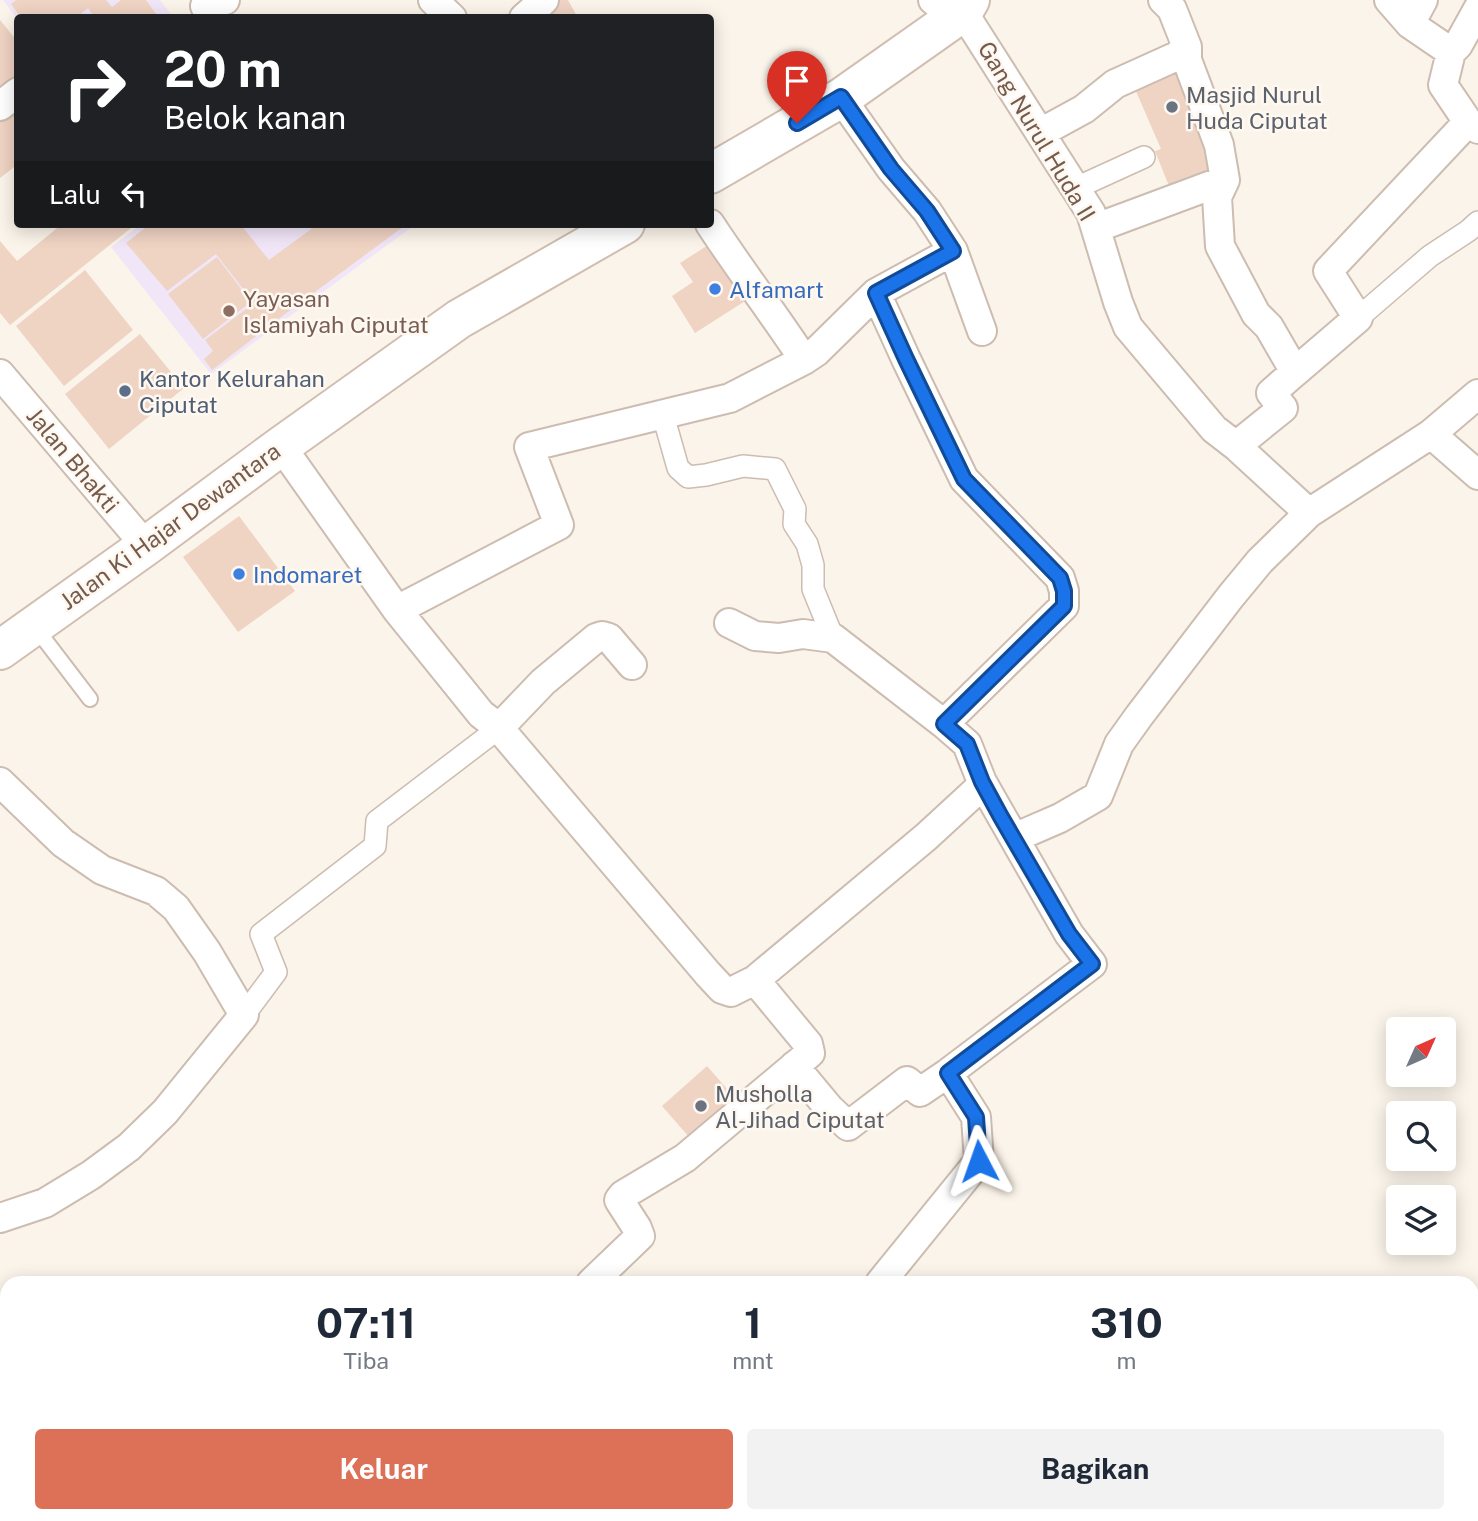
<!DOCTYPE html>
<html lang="id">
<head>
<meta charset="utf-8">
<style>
	:root { --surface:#fff; --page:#f2f2f3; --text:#1f2937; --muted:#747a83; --accent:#dc7157 }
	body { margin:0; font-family:"Public Sans",sans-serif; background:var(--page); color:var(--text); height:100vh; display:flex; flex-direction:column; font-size:26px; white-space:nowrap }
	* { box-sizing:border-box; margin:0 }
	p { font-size:23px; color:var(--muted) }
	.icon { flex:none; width:38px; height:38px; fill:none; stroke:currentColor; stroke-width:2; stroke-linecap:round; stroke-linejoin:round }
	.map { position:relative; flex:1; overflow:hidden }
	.details { position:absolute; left:0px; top:1276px; width:1479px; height:247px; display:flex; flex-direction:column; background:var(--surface); border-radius:21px 21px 0 0; box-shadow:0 4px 18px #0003 }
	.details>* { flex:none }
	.banner { position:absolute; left:14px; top:14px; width:700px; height:214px; border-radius:7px; box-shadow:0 4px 18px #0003; background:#202124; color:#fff; overflow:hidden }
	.needle { width:46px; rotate:45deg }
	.fabs { position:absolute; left:1386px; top:1017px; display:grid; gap:14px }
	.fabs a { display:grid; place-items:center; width:70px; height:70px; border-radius:7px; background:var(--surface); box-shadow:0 4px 18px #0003; font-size:35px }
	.pin { position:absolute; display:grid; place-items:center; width:60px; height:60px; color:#fff; margin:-72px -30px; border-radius:50% 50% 50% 0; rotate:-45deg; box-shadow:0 0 7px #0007 }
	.pin .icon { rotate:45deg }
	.me { position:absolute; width:77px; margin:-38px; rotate:356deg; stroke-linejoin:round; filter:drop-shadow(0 0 5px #0008) }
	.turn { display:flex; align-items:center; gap:24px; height:147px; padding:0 35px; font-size:32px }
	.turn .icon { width:91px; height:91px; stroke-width:2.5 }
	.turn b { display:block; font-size:49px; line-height:60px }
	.then { display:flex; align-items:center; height:66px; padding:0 35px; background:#0003; gap:14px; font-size:26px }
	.eta { display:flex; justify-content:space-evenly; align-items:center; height:119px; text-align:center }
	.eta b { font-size:42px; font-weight:700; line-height:49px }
	.action { display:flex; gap:14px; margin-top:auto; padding:14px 35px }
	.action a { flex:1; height:80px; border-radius:7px; background:var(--accent); color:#fff; font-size:28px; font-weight:700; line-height:80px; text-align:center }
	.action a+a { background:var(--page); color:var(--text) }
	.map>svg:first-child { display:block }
	.education { fill:#f1e6f8 }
	.building { fill:#efd3c3 }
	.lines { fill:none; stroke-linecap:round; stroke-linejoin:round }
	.service-casing { stroke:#cdbcb0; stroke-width:18 }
	.pedestrian-casing { stroke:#cdbcb0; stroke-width:24 }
	.minor-casing { stroke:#cdbcb0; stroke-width:32 }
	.secondary-casing { stroke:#d2beb0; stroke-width:42 }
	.service { stroke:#fff; stroke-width:14 }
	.pedestrian { stroke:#fff; stroke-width:21 }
	.minor { stroke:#fff; stroke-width:28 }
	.secondary { stroke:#fff; stroke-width:38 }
	.route-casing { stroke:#114b97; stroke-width:18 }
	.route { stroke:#1a73e8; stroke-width:12 }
	.worship-dot { fill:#6b7280; stroke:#fef8f0; stroke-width:2.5 }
	.shop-dot { fill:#3f7fe0; stroke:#fef8f0; stroke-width:2.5 }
	.education-dot { fill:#8d6e63; stroke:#fef8f0; stroke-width:2.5 }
	.service-dot { fill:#5c6f8a; stroke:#fef8f0; stroke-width:2.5 }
	.labels { text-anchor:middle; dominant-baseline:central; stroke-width:5; stroke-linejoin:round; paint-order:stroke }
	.worship-label { font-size:23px; fill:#5b616d; stroke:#fef8f0; text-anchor:start }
	.street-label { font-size:23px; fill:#755b4e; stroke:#fef8f0 }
	.shop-label { font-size:23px; fill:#366cbe; stroke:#fef8f0; text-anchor:start }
	.education-label { font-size:23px; fill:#785e54; stroke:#fef8f0; text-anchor:start }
	.service-label { font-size:23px; fill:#4e5e75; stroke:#fef8f0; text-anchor:start }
</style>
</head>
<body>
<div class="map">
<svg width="1478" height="1521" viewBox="0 0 1478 1521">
	<rect width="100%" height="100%" fill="#fbf4ea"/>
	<!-- education -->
	<path class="education" d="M3,0H160L173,17L18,18L17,19Z
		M142,224H416L211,374L111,247Z"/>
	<!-- building -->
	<path class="building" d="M16,0H106L112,7L121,0H146L159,18H95L88,8L75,18H21L11,4Z
		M560,0H568L578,18H529Z
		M0,20L18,42V82L0,96Z
		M1182,60L1221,175L1173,196L1155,151L1161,149L1132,82Z
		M18,103V164L0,178V118Z
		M62,224H136L10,325L0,313V241L17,261Z
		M150,224H240L269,260L318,224H407L285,314L212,370L204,359L213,351L205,340L254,303L216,254L167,291L126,243Z
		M716,240L753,296L695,333L672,296L693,282L680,263Z
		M217,257L251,302L203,339L168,294Z
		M85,270L133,330L64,386L16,326Z
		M140,334L184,388L109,449L65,394Z
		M239,516L295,591L238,632L183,557Z
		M707,1066L741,1105L696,1145L662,1106Z
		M0,1407L7,1416V1470L0,1476Z"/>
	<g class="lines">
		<!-- service casing -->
		<g class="service-casing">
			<path id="service" d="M35,627L90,699
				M190,1521L200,1516"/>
		</g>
		<!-- pedestrian casing -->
		<g class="pedestrian-casing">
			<path id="pedestrian" d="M1076,188L1144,157
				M1358,318L1430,256L1468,231L1478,222
				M663,415L678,468L688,477L706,475L743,466L775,469L795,509L794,524L807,544L813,565V589L833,638
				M244,1015L276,972L261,934L375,846L377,821L499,728"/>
		</g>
		<!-- minor casing -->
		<g class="minor-casing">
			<path id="minor" d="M433,0L452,18
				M933,0L945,10V24
				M1389,0L1410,24L1451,52L1443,85L1468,122L1478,129
				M205,6L225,0
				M963,12L1091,213L1118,302L1128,327L1214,429L1236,446L1309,513L1431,434L1478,475
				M524,18L544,0
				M1410,24L1423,0
				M1451,52L1458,45L1478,9
				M841,98L891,169L927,211L953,251L982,331
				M0,106L18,92
				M1040,133L1084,109L1115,84L1177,56L1187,47
				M1225,180L1217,197L1220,246L1256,314L1269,327L1295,372L1271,393L1283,408L1236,446
				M710,224C740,270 774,314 804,360
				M1096,228L1225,180L1219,145L1187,60V47L1172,9L1163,0
				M876,293L906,359L964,479L1060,578L1064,591V606L944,724
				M1295,372L1358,318L1328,271L1468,122
				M0,374L146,546
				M1431,434L1478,394
				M281,446L397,610L481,714L499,728L708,974L722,989L731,992L755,980L926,837L976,791L982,782L967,744L944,724L833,638L803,634L779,638L755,636L729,623
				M397,610L559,525L529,447L730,398L804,360L816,352L876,293L953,251
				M499,728L543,682L596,638L602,636L609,638L632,665
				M0,782L63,843L102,870L156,891L176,908L207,952L244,1015L165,1112L129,1147L91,1175L45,1203L0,1218
				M982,782L1014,838L1060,818L1098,796L1119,744L1139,716L1231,596L1260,561L1309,513
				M794,1066L829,1108L848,1126L907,1081L920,1092L948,1073L1092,964L1069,934L1014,838
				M591,1283L640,1236L637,1228L619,1200L623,1195L685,1158L810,1053L808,1044L755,980
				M880,1283L979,1161L976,1117L948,1073
				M268,1516L272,1521
				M543,1521L548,1516"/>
		</g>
		<!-- secondary casing -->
		<g class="secondary-casing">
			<path id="secondary" d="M710,174L841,98L963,12L970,0
				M0,650L146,546L281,446L459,319L625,224"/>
		</g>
		<!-- service -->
		<use href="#service" class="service"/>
		<!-- pedestrian -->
		<use href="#pedestrian" class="pedestrian"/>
		<!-- minor -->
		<use href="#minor" class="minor"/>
		<!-- secondary -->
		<use href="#secondary" class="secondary"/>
	</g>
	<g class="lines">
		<!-- route casing -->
		<g class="route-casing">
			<path id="route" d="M797,123L841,97L891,169L927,211L953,251L876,293L906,359L964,479L1060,578L1064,591V606L944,724L967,744L982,782L1001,817L1069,934L1092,964L948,1073L976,1117L979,1161"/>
		</g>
		<!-- route -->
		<use href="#route" class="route"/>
	</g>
	<!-- markers -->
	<g class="worship-dot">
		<circle cx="1172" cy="107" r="7"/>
		<circle cx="701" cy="1106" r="7"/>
	</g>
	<g class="shop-dot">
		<circle cx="715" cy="289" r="7"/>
		<circle cx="239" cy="574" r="7"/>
	</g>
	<circle class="education-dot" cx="229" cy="311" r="7"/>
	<circle class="service-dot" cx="125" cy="391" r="7"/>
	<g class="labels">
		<!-- worship labels -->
		<g class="worship-label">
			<text x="1186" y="94">Masjid Nurul<tspan x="1186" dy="26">Huda Ciputat</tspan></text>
			<text x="715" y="1093">Musholla<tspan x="715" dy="26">Al-Jihad Ciputat</tspan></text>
		</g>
		<!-- street labels -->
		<g class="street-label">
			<text transform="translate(1037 131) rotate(59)">Gang Nurul Huda II</text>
			<text transform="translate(73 460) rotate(50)">Jalan Bhakti</text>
			<text transform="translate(170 526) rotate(-36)">Jalan Ki Hajar Dewantara</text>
		</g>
		<!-- shop labels -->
		<g class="shop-label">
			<text x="729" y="289">Alfamart</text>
			<text x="253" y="574">Indomaret</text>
		</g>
		<!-- education labels -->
		<g class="education-label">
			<text x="243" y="298">Yayasan<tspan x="243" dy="26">Islamiyah Ciputat</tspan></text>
		</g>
		<!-- service labels -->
		<g class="service-label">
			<text x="139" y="378">Kantor Kelurahan<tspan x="139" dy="26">Ciputat</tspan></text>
		</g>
	</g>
</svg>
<div class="fabs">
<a><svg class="needle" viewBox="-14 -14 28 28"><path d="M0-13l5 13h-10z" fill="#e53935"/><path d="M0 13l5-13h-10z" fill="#747a83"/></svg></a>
<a><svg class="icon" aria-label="search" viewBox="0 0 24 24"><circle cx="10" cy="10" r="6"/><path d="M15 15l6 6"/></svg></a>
<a><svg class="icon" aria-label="layers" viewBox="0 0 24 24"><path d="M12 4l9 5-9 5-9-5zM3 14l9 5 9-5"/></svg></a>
</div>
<div class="pin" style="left:797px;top:123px;background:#d93025"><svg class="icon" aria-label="arrive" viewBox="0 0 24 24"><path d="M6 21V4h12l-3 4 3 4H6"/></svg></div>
<svg class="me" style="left:979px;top:1161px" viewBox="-20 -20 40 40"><path d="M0-17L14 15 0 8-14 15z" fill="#1a73e8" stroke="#fff" stroke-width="4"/></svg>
<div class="banner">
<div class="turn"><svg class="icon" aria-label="right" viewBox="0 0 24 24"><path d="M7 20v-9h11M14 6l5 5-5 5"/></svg><div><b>20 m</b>Belok kanan</div></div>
<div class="then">Lalu<svg class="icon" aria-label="left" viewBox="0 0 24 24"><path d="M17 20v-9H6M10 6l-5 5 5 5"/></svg></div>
</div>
<section class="details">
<div class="eta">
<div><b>07:11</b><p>Tiba</p></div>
<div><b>1</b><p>mnt</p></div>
<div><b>310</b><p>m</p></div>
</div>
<div class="action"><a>Keluar</a><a>Bagikan</a></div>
</section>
</div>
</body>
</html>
